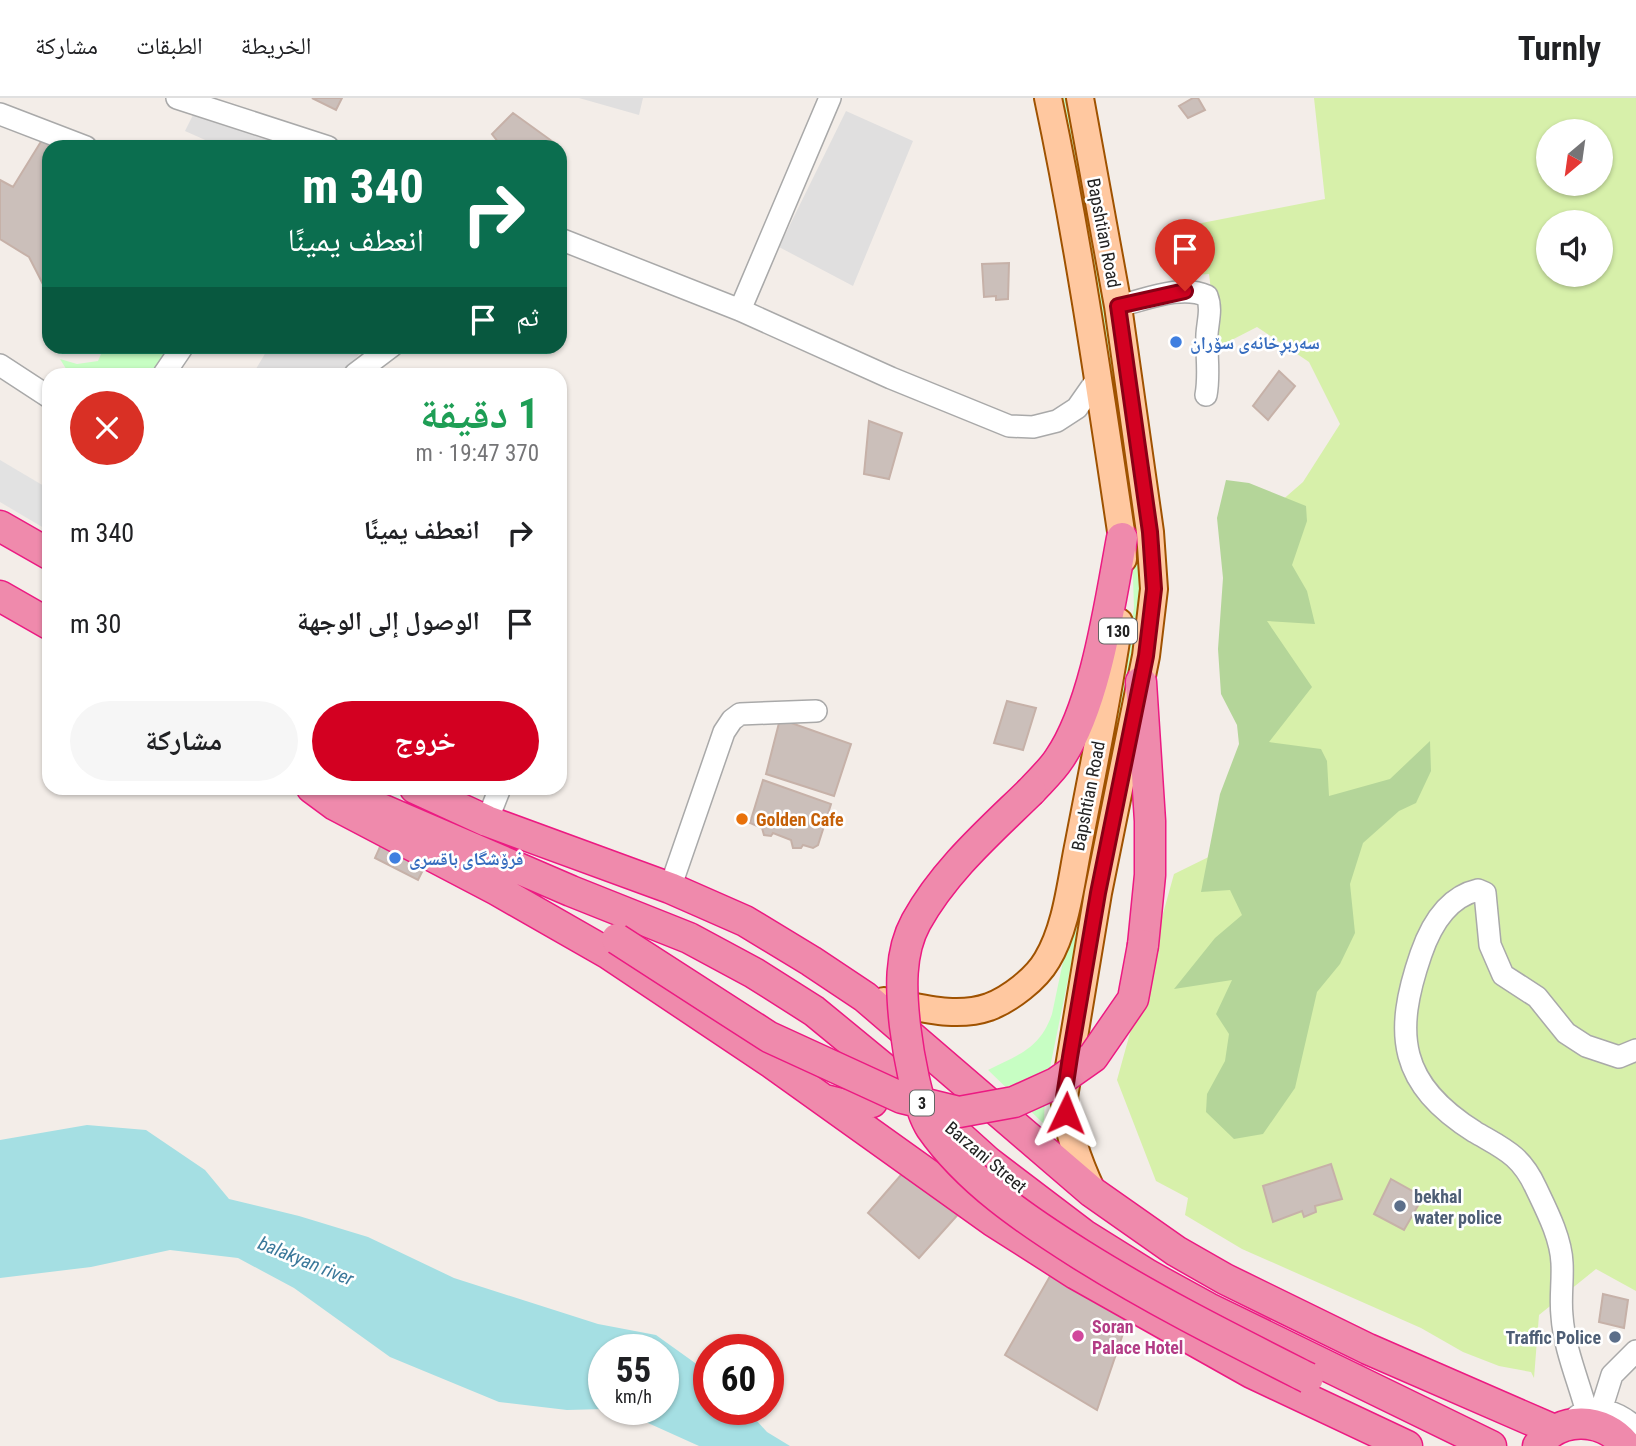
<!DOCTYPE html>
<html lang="ar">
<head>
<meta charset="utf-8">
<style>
	:root { --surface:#fff; --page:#f6f6f6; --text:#202124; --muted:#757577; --line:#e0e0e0; --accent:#d30021 }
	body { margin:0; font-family:"Roboto Condensed","Noto Naskh Arabic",sans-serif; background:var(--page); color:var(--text); direction:rtl; height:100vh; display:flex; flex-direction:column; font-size:26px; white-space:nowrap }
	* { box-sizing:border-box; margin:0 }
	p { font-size:23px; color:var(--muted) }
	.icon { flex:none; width:38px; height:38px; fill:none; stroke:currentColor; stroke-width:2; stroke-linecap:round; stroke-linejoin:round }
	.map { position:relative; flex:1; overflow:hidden; direction:ltr }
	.sheet { position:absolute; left:42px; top:270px; width:525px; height:427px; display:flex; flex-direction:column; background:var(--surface); border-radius:21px; box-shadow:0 2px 5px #0004; direction:rtl }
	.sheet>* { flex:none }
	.guide { position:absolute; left:42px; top:42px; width:525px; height:214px; border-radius:21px; box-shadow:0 2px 5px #0004; direction:rtl; background:#0b6e4f; color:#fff; overflow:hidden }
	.needle { width:46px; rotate:209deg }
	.fabs { position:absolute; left:1536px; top:21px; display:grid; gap:14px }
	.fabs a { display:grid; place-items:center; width:77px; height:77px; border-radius:50%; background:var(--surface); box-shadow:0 2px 5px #0004; font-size:35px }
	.speed { position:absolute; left:588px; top:1236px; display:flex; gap:14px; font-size:35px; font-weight:700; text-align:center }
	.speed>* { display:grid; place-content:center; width:91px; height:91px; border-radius:50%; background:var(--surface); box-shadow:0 2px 5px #0004; line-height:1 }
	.speed small { font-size:18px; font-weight:400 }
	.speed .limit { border:10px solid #d22; background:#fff; color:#111 }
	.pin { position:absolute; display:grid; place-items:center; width:60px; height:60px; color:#fff; margin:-72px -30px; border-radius:50% 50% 50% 0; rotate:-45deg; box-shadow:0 0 7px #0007 }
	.pin .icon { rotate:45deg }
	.me { position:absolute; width:77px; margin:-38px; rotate:2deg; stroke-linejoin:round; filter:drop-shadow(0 0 5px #0008) }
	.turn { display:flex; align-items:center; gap:24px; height:147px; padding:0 28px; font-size:32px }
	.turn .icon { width:91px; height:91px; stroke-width:2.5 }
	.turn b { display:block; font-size:49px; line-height:60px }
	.then { display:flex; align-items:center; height:66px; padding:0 28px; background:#0003; gap:14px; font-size:26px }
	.round { display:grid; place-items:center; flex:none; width:74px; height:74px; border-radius:37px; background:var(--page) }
	.head { display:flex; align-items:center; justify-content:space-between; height:119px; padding:0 28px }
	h1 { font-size:42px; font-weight:700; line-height:52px; color:#1e9e55 }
	.button { display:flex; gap:14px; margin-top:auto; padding:14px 28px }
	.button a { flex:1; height:80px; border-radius:42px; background:var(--accent); color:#fff; font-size:28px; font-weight:700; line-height:80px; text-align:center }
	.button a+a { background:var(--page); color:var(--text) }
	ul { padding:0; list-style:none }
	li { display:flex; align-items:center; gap:21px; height:91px; padding:0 28px }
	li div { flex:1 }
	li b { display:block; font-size:26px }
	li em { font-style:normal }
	header { display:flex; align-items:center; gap:42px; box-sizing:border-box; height:98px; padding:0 35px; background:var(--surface); border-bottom:2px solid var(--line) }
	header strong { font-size:33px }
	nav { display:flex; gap:38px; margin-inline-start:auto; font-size:24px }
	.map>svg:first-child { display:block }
	.residential { fill:#e0dfdf }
	.grass { fill:#d7f0aa; fill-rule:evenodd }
	.forest { fill:#b4d599 }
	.park { fill:#c7fec3 }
	.parking { fill:#e2e2e2 }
	.water { fill:#a5dfe3 }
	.building { fill:#cbbfba; stroke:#c6b1a8; stroke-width:2 }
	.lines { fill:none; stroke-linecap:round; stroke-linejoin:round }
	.minor-casing { stroke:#a9a9a9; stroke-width:24 }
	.major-casing { stroke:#9f5200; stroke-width:30 }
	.highway-casing { stroke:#ec1a82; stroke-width:33 }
	.minor { stroke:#fff; stroke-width:21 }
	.major { stroke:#ffc8a0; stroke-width:26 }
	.highway { stroke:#ef8aac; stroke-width:30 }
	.highway-bridge-casing { stroke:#ec1a82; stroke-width:33; stroke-linecap:butt }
	.highway-bridge { stroke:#ef8aac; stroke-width:30 }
	.route-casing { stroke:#890015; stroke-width:18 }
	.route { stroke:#d30021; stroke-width:12 }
	.shop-dot { fill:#3f7fe0; stroke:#fff; stroke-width:2.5 }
	.food-dot { fill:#e8710a; stroke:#fff; stroke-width:2.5 }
	.service-dot { fill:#5c6f8a; stroke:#fff; stroke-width:2.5 }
	.hotel-dot { fill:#d1479c; stroke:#fff; stroke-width:2.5 }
	.labels { text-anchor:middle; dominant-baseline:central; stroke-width:5; stroke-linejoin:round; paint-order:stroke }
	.shield { fill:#fff; stroke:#646464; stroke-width:2 }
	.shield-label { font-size:16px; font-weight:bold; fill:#222 }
	.street-label { font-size:18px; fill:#222; stroke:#fff }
	.shop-label { font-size:18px; font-weight:bold; fill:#366cbe; stroke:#fff; text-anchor:start }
	.food-label { font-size:18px; font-weight:bold; fill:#c56008; stroke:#fff; text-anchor:start }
	.service-label { font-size:18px; font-weight:bold; fill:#4e5e75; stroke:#fff; text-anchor:start }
	.hotel-label { font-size:18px; font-weight:bold; fill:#b23c85; stroke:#fff; text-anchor:start }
	.water-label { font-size:19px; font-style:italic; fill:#3a789a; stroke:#fff }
</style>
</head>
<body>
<header>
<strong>Turnly</strong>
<nav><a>الخريطة</a><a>الطبقات</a><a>مشاركة</a></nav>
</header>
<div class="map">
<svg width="1636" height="1348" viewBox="0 0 1636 1348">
	<rect width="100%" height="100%" fill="#f3ede8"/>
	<!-- residential -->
	<path class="residential" d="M579,0H643L639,17Z
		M846,13L913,43L853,188L779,149Z
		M194,15L289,49H221L185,33Z
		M269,249H364L345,276H253Z"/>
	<!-- grass -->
	<path class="grass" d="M1314,0H1636V1193L1596,1171L1539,1217L1534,1280L1531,1274L1499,1268L1463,1254L1421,1230L1242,1151L1185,1117L1188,1100L1156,1083L1117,982L1174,776L1235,746L1264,418L1303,384L1340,326L1309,264L1257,229L1218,249L1209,176L1179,178L1171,131L1325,101ZM1549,33H1601V86H1549ZM1549,124H1601V177H1549Z"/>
	<!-- forest -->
	<path class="forest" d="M1226,382L1249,385L1306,408L1307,423L1292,467L1307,493L1315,526L1267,523L1312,589L1269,644L1321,651L1327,663L1329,698L1390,681L1430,643L1431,673L1416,705L1399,713L1363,745L1350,786L1355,835L1340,866L1317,894L1295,990L1263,1036L1234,1041L1206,1014L1207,996L1225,963L1229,936L1216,916L1232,882L1174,891L1215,840L1242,817L1230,792L1201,794L1220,696L1239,646L1237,627L1221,596L1218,551L1223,480L1217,420Z"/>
	<!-- park -->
	<path class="park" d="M1061,0H1069L1094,130L1138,437L1141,506L1135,553L1045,994L1044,1026L988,972C1018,957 1040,951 1052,916L1113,625L1134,510L1133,480L1116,352Z
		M104,249H178L161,276H74L68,274L60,261L77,266L98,263Z"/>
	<!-- parking -->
	<path class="parking" d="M0,362L49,391V433L0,404Z"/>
	<!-- water -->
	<path class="water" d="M87,1027L146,1032L205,1072L229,1101L299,1118L368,1139L454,1180L598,1226L656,1237L709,1275V1311H746L767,1334L790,1348H699L617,1311H663V1251H604V1311L567,1312L499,1304L390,1259L294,1190L238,1160L170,1152L91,1169L0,1180V1042Z"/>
	<!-- building -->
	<path class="building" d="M312,0H342L336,12Z
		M1193,0H1198L1205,12L1188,20L1179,8Z
		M513,15L556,46L553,49H502L492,36Z
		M45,37L65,49H49V198L29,159L0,141V82L13,89Z
		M1009,165L1008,201L996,202V198L984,199L982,166Z
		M1279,273L1295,288L1268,322L1253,308Z
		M869,323L902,335L889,381L864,376Z
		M1007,603L1036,610L1023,652L994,645Z
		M780,621L851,646L834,698L766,676Z
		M763,682L831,706L818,747L813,750L803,747L801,750H793L791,742L773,735L771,738L764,737L762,730L750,725Z
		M383,742L427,764L418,782L375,760Z
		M1331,1066L1342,1101L1315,1108L1316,1114L1304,1119L1302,1113L1273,1124L1263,1088Z
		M908,1069L961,1113L919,1160L868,1115Z
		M1391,1081L1423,1099L1404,1132L1374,1116Z
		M1053,1173L1128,1221L1097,1312L1005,1257Z
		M1603,1196L1628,1202L1624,1230L1599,1224Z"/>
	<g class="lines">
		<!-- minor casing -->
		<g class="minor-casing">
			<path id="minor" d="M177,0L328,49
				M0,16L86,49
				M560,141L740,212L891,280L1009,328L1033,329L1057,323L1077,310L1098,280
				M1118,208C1145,202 1181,186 1207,198C1212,211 1208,222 1207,236C1206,257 1210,276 1206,297
				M740,212L830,0
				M0,267L49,299
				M164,276L183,248
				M355,276L392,248
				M487,723L500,690
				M670,790L724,634L732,622L740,616L816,613
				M1586,1311C1578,1282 1564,1249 1562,1218C1560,1201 1563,1183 1562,1165C1561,1140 1547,1113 1536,1090C1521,1057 1504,1051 1475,1034C1399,986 1393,937 1421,856C1431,827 1447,799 1478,792L1485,795L1490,847L1503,877L1537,899L1566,935L1586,948L1619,959L1636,952
				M1601,1312L1612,1277L1636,1253
				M1576,1319C1595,1304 1620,1315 1636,1330"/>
		</g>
		<!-- major casing -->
		<g class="major-casing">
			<path id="major" d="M1048,0C1079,146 1100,293 1122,440L1123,461
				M1080,0L1118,208L1150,434L1154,491L1146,558L1098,795L1064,999C1068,1034 1077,1061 1092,1093
				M884,903C919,909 955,921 989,909C1010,901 1036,881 1047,862C1067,829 1071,782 1079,744C1093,671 1108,598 1119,524"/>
		</g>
		<!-- highway casing -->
		<g class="highway-casing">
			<path id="highway" d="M0,428L49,456
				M0,498L49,526
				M1141,584L1150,723V777L1143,847
				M312,690L335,707L497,792L609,856L772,965L993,1123L1076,1176L1252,1275L1407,1348
				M338,690L360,702L571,793L689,840L754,875L814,913L887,973L988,1064L1084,1137L1148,1177L1208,1210L1491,1348
				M415,690L487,723L670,790L745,823L811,863L865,899L1092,1094L1176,1153L1225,1181L1368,1251L1554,1332
				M1031,693C1040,683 1052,672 1059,661C1096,607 1110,504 1122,440
				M825,1002L845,1007L872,1004
				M1538,1348C1559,1317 1604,1319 1626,1348"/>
		</g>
		<!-- minor -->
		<use href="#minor" class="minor"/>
		<!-- major -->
		<use href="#major" class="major"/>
		<!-- highway -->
		<use href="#highway" class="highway"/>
		<!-- highway-bridge casing -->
		<g class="highway-bridge-casing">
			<path id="highway-bridge" d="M1031,693C989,734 945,772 916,824C899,855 901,893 905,928C908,953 917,1009 931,1030C968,1083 1026,1122 1080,1156C1153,1202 1231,1241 1308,1280
				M617,841L769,939L902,1000L959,1014L1014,1004L1056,985L1093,959L1133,901L1143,847"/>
		</g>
		<!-- highway-bridge -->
		<use href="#highway-bridge" class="highway-bridge"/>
	</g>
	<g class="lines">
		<!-- route casing -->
		<g class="route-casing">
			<path id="route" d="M1066,1015L1064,999L1070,959L1098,795L1146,558L1154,491L1150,434L1118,208L1185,193"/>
		</g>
		<!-- route -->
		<use href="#route" class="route"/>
	</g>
	<!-- markers -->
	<g class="shop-dot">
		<circle cx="1176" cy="244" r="7"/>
		<circle cx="395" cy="760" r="7"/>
	</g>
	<circle class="food-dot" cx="742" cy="721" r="7"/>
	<g class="service-dot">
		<circle cx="1400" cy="1108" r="7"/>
		<circle cx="1615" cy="1239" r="7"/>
	</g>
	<circle class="hotel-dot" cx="1078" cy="1238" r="7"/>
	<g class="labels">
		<!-- shield labels -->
		<g class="shield">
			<rect x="1099" y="520.5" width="38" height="25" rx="5"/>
			<rect x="910" y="992.5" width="24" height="25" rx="5"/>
		</g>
		<g class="shield-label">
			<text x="1118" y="533">130</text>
			<text x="922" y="1005">3</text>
		</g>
		<!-- street labels -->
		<g class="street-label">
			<text transform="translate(1104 135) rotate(79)">Bapshtian Road</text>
			<text transform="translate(1088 698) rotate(-79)">Bapshtian Road</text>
			<text transform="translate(986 1059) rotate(40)">Barzani Street</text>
		</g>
		<!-- shop labels -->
		<g class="shop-label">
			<text x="1190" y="244">سەربڕخانەی سۆران</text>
			<text x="409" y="760">فرۆشگای باقسری</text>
		</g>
		<!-- food labels -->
		<g class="food-label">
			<text x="756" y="721">Golden Cafe</text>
		</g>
		<!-- service labels -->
		<g class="service-label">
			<text x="1414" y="1098">bekhal<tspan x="1414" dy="21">water police</tspan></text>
			<text x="1601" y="1239" text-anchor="end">Traffic Police</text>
		</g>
		<!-- hotel labels -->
		<g class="hotel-label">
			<text x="1092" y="1228">Soran<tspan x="1092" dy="21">Palace Hotel</tspan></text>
		</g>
		<!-- water labels -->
		<g class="water-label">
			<text transform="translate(306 1163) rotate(22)">balakyan river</text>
		</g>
	</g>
</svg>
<div class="fabs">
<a><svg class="needle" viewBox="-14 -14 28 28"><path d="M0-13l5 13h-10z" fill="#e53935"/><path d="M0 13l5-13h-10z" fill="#757577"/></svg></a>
<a><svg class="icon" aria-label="sound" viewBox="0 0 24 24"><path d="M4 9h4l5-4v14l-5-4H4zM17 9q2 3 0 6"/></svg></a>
</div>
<div class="speed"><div>55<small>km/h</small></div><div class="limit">60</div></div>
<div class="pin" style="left:1185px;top:193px;background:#d93025"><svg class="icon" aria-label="arrive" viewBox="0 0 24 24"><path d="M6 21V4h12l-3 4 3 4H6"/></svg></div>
<svg class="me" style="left:1066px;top:1015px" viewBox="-20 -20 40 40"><path d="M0-17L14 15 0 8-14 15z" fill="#d30021" stroke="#fff" stroke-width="4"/></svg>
<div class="guide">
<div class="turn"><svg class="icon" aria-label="right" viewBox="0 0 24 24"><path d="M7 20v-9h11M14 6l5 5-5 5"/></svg><div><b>340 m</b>انعطف يمينًا</div></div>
<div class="then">ثم<svg class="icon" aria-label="arrive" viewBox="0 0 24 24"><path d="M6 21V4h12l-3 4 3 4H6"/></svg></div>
</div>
<section class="sheet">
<div class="head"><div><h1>1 دقيقة</h1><p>370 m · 19:47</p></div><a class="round" style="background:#d93025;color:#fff"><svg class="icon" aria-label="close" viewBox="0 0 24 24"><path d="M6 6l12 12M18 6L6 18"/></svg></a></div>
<ul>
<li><svg class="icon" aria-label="right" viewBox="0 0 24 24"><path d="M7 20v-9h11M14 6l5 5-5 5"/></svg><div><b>انعطف يمينًا</b></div><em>340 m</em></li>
<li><svg class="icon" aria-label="arrive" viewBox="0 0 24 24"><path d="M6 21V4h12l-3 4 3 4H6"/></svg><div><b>الوصول إلى الوجهة</b></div><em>30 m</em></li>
</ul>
<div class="button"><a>خروج</a><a>مشاركة</a></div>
</section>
</div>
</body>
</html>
